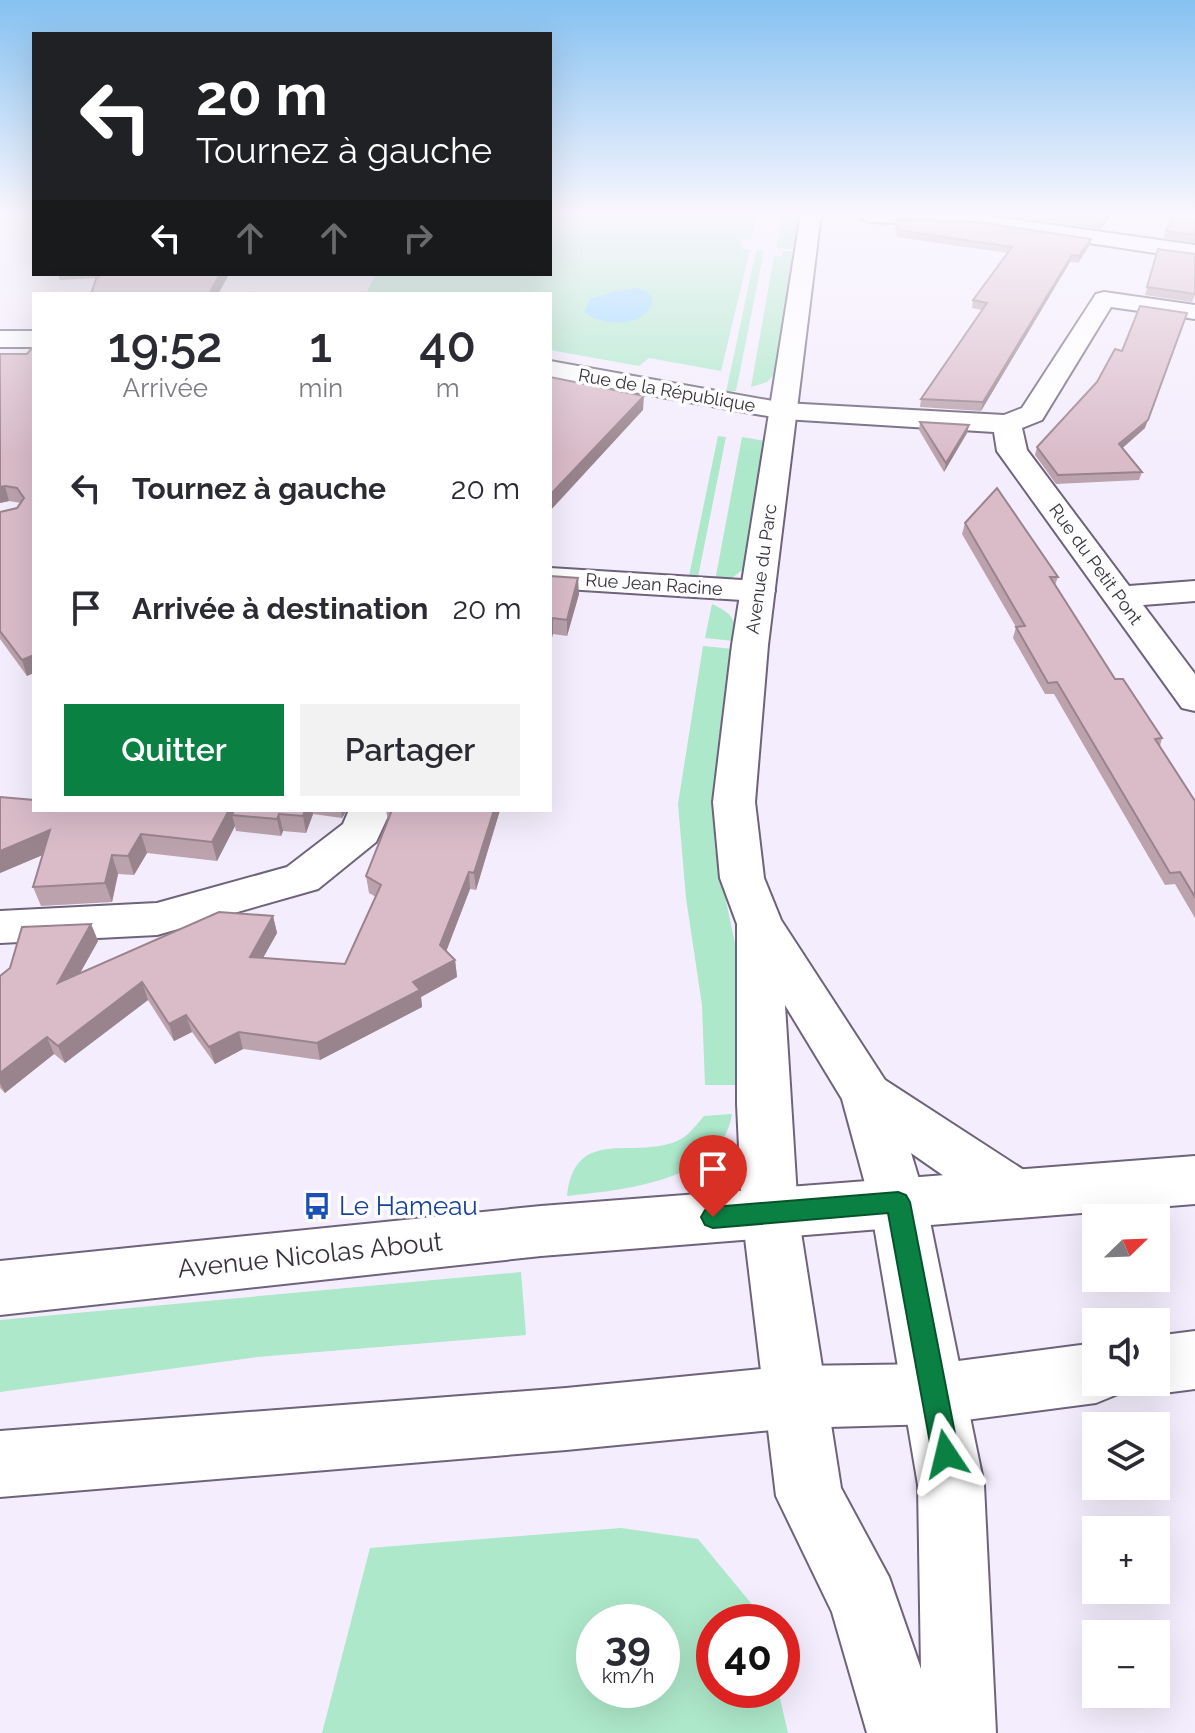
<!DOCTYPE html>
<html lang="fr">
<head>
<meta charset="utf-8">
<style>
	:root { --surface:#fff; --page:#f2f2f3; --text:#2b2b33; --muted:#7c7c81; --accent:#0b8043 }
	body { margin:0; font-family:Raleway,sans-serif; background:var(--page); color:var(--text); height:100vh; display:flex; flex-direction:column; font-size:30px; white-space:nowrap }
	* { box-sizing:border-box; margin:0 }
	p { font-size:26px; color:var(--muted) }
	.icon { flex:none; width:44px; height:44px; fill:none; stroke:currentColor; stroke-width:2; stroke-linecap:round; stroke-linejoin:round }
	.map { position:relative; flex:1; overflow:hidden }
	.side { position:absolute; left:32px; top:292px; width:520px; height:520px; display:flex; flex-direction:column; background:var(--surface); border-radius:0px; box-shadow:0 8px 32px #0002 }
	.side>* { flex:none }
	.hud { position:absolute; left:32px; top:32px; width:520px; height:244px; border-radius:0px; box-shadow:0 8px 32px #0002; background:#202124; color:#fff; overflow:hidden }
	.needle { width:52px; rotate:67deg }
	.tools { position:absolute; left:1082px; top:1204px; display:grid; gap:16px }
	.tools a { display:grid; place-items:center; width:88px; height:88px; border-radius:0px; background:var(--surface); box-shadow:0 8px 32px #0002; font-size:40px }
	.speed { position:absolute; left:576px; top:1604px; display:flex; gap:16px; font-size:40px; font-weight:700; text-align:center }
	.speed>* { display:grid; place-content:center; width:104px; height:104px; border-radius:50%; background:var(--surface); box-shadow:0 8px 32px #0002; line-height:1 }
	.speed small { font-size:20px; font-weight:400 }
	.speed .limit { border:12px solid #d22; background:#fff; color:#111 }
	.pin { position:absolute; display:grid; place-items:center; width:68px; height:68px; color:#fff; margin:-82px -34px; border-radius:50% 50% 50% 0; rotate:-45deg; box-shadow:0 0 8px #0007 }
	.pin .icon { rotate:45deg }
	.me { position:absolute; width:88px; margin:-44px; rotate:350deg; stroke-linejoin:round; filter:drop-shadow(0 0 6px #0008) }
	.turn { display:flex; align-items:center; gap:28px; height:168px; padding:0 32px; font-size:36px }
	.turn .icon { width:104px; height:104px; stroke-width:2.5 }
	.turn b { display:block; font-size:56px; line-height:68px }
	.lanes { display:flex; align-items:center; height:76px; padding:0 32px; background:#0003; justify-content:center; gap:40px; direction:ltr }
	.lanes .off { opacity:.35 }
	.eta { display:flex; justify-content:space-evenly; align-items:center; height:136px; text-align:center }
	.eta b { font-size:48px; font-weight:600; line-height:56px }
	.cta { display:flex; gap:16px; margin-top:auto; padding:16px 32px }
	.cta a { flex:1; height:92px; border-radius:0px; background:var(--accent); color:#fff; font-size:32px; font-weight:600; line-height:92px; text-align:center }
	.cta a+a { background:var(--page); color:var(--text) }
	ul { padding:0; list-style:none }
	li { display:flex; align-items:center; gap:24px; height:120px; padding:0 32px }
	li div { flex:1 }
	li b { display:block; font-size:30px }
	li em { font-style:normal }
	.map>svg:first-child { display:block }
	.green { fill:#ade8ca; fill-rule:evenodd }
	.water { fill:#92d5ff }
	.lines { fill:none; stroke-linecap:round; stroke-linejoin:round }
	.minor-casing { stroke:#6e637a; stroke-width:4 }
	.tertiary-casing { stroke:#6e637a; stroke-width:4 }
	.secondary-casing { stroke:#6e637a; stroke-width:4 }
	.minor { fill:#fff; fill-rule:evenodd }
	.tertiary { fill:#fff; fill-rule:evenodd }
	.secondary { fill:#fff; fill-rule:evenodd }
	.wall { fill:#bba2ad }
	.shaded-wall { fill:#99848d }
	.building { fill:#dabcc9; stroke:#99848d; stroke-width:2 }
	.route { fill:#0b8043; stroke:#07532c; stroke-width:2 }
	.labels { text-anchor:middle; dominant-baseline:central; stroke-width:7; stroke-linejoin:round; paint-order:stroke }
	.far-street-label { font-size:18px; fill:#37323c; stroke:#fdfdfd }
	.near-transit-label { font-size:26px; fill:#164399; stroke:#fdfdfd; text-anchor:start }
	.near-street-label { font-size:26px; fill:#37323c; stroke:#fdfdfd }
</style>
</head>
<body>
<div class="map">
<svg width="1195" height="1733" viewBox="0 0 1195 1733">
	<rect width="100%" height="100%" fill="#f4edfd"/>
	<!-- green -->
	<path class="green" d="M550,213H756L751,240L741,239L742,249L750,250L721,371L649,358L639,366L550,350V294H366L376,274H550Z
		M783,213H802L794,249L776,248Z
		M756,251H764L736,391L726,392Z
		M783,251L793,252L776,373L767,382L751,387L774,256H782Z
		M718,436L726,437L697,582L688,581Z
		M742,437L765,441L746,567L732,578L715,581Z
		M712,604C731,613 738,619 734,641L705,638Z
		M703,646L733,649L713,802L715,849L740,967L739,1085H705L702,1005L686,898L678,804Z
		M732,1114C722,1182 621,1190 567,1196C575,1125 632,1160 677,1141C689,1136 696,1125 704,1116Z
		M521,1272L526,1335L257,1357L0,1392V1320Z
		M621,1528L698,1539L760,1614L762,1622H714V1690H778L788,1733H322L370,1548ZM594,1622H662V1690H594Z"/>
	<!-- water -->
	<path class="water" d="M638,288L652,296C653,329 601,327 584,312L590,299L616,291Z"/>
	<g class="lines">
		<!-- minor casing -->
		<g class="minor-casing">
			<path id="minor" d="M861,213L976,214L1195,245V259L976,226L870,222L863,220Z
				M1104,292L1195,305V319L1111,307L1042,420L1022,428L1027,450L1129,586L1195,581V601L1143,605L1195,674V711L1182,708L997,451L994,432L784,419L550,377V361L784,403L1004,415L1022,408L1096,294Z
				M0,331H34V347H0Z
				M550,568L758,581L770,584L775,591L770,598L758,601L550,588Z
				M349,810H391L376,842L318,889L157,935L0,943V911L157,903L287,867L343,824Z"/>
		</g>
		<!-- tertiary casing -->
		<g class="tertiary-casing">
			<path id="tertiary" d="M801,213H821L768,645L755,802L764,878L781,920L885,1080L1033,1176L1041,1193L1033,1210L1013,1217L993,1210L911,1153L926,1202L984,1485L996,1733H867L832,1612L776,1496L742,1213L737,1104V924L720,878L713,802L732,645ZM785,1005L842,1099L870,1202L918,1485L921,1669L889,1577L841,1488L798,1213Z"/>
		</g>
		<!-- secondary casing -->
		<g class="secondary-casing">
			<path id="secondary" d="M1195,1156V1204L541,1256L0,1315V1261L541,1206Z
				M1195,1331V1389L1156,1394L1134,1386L1133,1382H1156V1336Z
				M1096,1343V1382H1123L1118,1394L1096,1403L935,1424L793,1428L566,1450L0,1497V1431L566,1388L793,1366L935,1364Z"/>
		</g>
		<!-- minor -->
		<use href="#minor" class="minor"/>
		<!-- tertiary -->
		<use href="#tertiary" class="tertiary"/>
		<!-- secondary -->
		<use href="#secondary" class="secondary"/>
	</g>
	<!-- wall -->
	<path class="wall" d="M0,213H34V217L0,218Z
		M992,213H1112L1101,229Z
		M1195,213V243L1164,238L1166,231Z
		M896,219L1091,239L1089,246L1078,263L1070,262L981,411L920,407L921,399L982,310L972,308L973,300L1007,253L897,237L895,226Z
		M1158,249L1195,295L1192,302L1145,295Z
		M58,274H248V275L228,276L218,294H91L97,278L60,280Z
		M27,354V676L0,639V512L17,508L21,503L9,501L0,503Z
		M920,422L969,425L967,433L944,472L919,430Z
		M1145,428L1122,448L1142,472L1139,480L1056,484L1035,455L1037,447Z
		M965,523L1058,577L1055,585L1115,679L1162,738L1160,746L1195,801V918L1175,884L1165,885L1054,694H1045L1013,638L1016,627L962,534Z
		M550,576L579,594L567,636L553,634Z
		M34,810H347L342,818L313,814L306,833L283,831L281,836L236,831L235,826L217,861L147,853L134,875L118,874L112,902L41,906L33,887L42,855L0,873Z
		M386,810H500L476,890L470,889L446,952L455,960L457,977L421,997L422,1007L320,1060L243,1049L215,1064L192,1032L174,1041L148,1000L65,1063L54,1054L5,1093L0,1088V976L91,924L98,941L80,973L273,916L277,933L263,958L345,964L376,897L369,893L366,876L388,821Z"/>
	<!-- shaded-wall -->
	<path class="shaded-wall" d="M1109,213H1112L1101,229L1103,222Z
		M1091,239L1089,246L1078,263L1079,256Z
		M1072,255L1070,262L981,411L983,402Z
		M220,274H228V276L218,294H209Z
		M1185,321L1145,428L1117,453L1119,444Z
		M644,396L643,410L550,511V495Z
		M969,425L967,433L944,472L946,463Z
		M5,486L9,501L0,503V487Z
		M578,578L579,594L567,636V620Z
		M553,618V634L550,645V627Z
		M34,655V673L27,676L22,660Z
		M229,810H243L232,815L235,826L217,861L212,842Z
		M305,810H312L313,814L306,833L303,816Z
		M341,810H347L342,818Z
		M494,810H500L476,890L474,873Z
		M279,814L283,831L281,836L277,819Z
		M50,830L57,849L0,873V851Z
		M141,834L147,853L134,875L128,856Z
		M112,855L118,874L112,902L105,883Z
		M469,872L470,889L442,962L440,945Z
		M273,916L277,933L254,974L250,957Z
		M91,924L98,941L65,1000L58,983Z
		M455,960L457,977L421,997L422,1007L320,1060L317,1043L413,982Z
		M142,982L148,1000L65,1063L58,1046Z
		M186,1015L192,1032L174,1041L169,1024Z
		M239,1032L243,1049L215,1064L209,1047Z
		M47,1037L54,1054L5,1093L0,1083V1073Z"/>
	<!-- building -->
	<path class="building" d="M1041,213H1109L1103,222Z
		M1174,213H1195V235L1166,231Z
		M896,219L977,222L1091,239L1079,256L1072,255L983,402L921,399L987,303L973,300L1012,247L898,230Z
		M1158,249L1195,254V294L1147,287Z
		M101,274H220L209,294H91L96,279Z
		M1140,306L1187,313L1148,420L1119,444L1142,472L1058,475L1037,447L1097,382L1115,349L1122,351Z
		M32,348L34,349V655L22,660L0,631V512L17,508L24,498L17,488L5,486L0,487V354H27Z
		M550,377L644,396L550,495Z
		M920,422L969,425L946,463Z
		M997,488L1058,577H1050L1115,679H1123L1162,738L1155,739L1195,801V897L1180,872L1170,873L1057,682L1048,683L1016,627L1025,626L965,523Z
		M550,576L578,578L567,620L553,618L550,627Z
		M0,797L34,800V810H229L212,842L141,834L128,856L112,855L105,883L33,887L50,830L0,851Z
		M234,810H305L303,816L279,814L277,819L232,815Z
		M392,810H494L474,873L469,872L440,945L455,960L413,982L420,990L317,1043L239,1032L209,1047L186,1015L169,1024L142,982L58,1046L47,1037L0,1073V976L10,968L22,927L91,924L58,983L219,912L273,916L250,957L345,964L381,885L366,876Z"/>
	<!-- sky -->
	<linearGradient id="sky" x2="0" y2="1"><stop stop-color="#85c1f1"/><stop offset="0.47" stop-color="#faf7fe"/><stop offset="1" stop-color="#faf7fe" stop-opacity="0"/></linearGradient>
	<rect width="1195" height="456" fill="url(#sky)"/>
	<!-- route -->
	<path class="route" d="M898,1192L906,1195L910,1202L959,1454L955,1464L946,1468L936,1464L932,1454L888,1213L713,1228L705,1225L701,1217L705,1210L713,1207Z"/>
	<!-- icons -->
	<defs>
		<g id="bus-bare" transform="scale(2.16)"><path d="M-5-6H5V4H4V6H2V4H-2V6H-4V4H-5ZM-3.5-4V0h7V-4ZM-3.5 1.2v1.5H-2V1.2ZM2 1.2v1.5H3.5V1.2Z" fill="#1a4fb4" stroke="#fdfdfd" stroke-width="2.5" paint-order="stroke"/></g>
	</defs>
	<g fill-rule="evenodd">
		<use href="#bus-bare" x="317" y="1206"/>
	</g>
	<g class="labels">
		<!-- far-street labels -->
		<g class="far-street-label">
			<text transform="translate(667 390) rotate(10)">Rue de la République</text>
			<text transform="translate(1096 564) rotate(54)">Rue du Petit Pont</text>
			<text transform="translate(761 569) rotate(-82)">Avenue du Parc</text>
			<text transform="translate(654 584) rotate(4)">Rue Jean Racine</text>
		</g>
		<!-- near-transit labels -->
		<g class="near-transit-label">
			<text x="339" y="1206">Le Hameau</text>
		</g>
		<!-- near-street labels -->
		<g class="near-street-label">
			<text transform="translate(310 1255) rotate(-6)">Avenue Nicolas About</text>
		</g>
	</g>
</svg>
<div class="tools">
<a><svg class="needle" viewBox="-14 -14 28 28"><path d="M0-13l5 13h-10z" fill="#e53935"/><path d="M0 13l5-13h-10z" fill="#7c7c81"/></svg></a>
<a><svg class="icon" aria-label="sound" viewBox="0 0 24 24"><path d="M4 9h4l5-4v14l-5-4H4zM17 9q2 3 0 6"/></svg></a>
<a><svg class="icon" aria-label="layers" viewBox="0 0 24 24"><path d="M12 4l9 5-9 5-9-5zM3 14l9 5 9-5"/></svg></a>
<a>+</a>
<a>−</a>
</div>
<div class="speed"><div>39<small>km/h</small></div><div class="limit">40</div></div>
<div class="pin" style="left:713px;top:1217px;background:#d93025"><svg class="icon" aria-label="arrive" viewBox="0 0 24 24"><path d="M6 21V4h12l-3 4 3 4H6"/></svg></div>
<svg class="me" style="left:946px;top:1454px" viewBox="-20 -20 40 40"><path d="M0-17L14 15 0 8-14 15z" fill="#0b8043" stroke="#fff" stroke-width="4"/></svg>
<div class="hud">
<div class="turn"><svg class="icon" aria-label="left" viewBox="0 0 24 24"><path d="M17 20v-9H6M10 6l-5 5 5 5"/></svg><div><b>20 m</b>Tournez à gauche</div></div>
<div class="lanes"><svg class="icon" aria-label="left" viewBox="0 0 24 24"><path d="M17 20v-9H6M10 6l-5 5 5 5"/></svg><svg class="icon off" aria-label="ahead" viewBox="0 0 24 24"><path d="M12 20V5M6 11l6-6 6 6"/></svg><svg class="icon off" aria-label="ahead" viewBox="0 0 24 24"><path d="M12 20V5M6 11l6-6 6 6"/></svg><svg class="icon off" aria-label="right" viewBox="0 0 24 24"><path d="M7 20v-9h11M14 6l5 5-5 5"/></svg></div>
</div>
<section class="side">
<div class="eta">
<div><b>19:52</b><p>Arrivée</p></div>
<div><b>1</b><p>min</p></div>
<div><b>40</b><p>m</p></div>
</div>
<ul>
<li><svg class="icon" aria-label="left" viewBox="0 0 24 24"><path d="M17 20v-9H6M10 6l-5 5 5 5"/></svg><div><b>Tournez à gauche</b></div><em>20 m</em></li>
<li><svg class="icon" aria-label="arrive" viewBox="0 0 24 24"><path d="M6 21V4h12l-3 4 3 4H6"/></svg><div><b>Arrivée à destination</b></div><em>20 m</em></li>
</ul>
<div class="cta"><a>Quitter</a><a>Partager</a></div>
</section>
</div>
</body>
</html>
